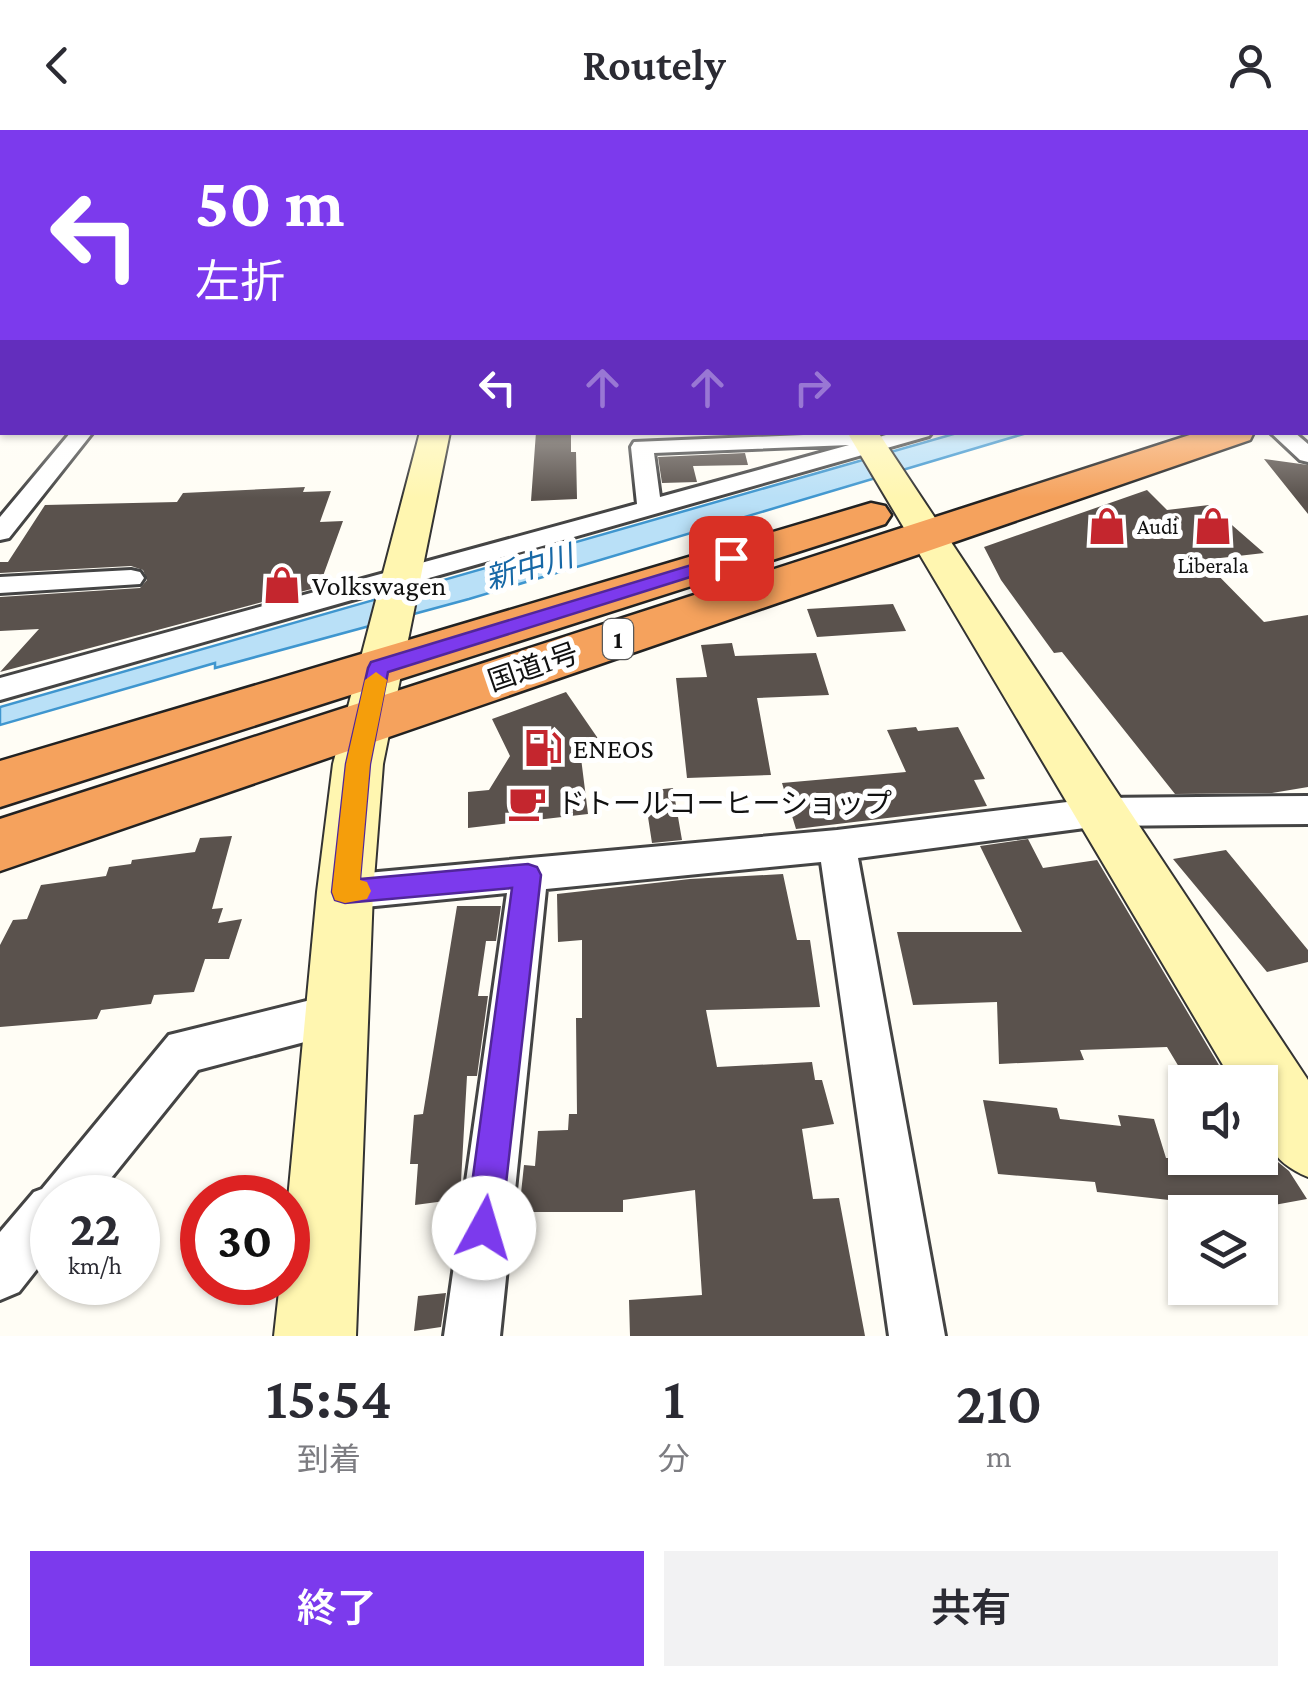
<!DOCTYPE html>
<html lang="ja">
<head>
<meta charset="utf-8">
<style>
	:root { --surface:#fff; --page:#f2f2f3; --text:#2b2b33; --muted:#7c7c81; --accent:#7c3aed }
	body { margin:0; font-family:"Crimson Pro","Noto Sans JP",serif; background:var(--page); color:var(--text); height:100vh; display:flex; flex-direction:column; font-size:38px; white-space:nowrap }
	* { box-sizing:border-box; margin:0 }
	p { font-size:32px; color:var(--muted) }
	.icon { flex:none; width:55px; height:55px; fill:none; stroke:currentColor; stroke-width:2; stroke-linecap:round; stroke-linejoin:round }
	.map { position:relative; height:1206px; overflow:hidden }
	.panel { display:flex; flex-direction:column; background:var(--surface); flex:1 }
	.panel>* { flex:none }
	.banner { position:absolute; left:0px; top:0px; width:1310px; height:305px; box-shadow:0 2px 8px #0004; background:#7c3aed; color:#fff; overflow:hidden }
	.fabs { position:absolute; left:1168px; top:935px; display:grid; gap:20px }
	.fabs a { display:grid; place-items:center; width:110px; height:110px; border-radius:0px; background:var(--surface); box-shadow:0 2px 8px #0004; font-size:50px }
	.speed { position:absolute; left:30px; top:1045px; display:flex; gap:20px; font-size:50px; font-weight:700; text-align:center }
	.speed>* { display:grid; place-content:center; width:130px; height:130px; border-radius:50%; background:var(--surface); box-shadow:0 2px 8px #0004; line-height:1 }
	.speed small { font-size:25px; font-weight:400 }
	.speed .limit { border:15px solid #d22; background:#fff; color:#111 }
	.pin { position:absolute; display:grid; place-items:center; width:85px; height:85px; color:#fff; margin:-42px; border-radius:20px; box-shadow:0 5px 15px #0006 }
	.me { position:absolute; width:110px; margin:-55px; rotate:6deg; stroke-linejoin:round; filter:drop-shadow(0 0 8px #0008) }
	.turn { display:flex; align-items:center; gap:35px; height:210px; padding:0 30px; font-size:45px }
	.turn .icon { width:130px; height:130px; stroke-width:2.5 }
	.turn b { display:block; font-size:70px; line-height:85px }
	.lanes { display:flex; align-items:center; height:95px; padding:0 30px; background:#0003; justify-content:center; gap:50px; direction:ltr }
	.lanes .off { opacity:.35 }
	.eta { display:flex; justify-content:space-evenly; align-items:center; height:170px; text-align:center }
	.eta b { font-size:60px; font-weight:600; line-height:70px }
	.button { display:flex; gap:20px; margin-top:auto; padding:20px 30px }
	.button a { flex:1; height:115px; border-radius:0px; background:var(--accent); color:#fff; font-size:40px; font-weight:600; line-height:115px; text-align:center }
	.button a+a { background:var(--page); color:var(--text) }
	header { display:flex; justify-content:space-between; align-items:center; height:130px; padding:0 30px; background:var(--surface); font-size:45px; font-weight:600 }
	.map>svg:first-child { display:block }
	.water { fill:#b9e0f7; stroke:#3f96cf; stroke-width:2.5 }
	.building { fill:#5a524d }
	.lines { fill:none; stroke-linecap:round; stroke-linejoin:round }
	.street-casing { stroke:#444; stroke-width:6 }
	.secondary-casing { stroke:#333; stroke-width:4 }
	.highway-casing { stroke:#222; stroke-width:5 }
	.street { fill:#fff; fill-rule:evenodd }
	.secondary { fill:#fff6b0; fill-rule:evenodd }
	.highway { fill:#f5a25d; fill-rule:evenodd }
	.route { fill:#7c3aed; stroke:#51269a; stroke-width:2.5 }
	.slow { fill:#f59e0b }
	.labels { text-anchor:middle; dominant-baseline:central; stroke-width:10; stroke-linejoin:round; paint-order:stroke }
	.far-poi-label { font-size:22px; fill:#111; stroke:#fff; text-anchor:start }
	.shield { fill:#fff; stroke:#585858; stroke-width:2.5 }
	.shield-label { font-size:25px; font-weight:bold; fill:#111 }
	.poi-label { font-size:28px; fill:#111; stroke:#fff; text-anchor:start }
	.street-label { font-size:28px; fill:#111; stroke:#fff }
	.water-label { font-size:30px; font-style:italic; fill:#1768a6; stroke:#fff }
</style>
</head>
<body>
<header><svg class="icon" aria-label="back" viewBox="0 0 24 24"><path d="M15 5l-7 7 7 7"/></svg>Routely<svg class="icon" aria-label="person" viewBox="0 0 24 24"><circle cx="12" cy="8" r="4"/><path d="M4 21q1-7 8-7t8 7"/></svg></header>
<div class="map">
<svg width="1308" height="1206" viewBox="0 0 1308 1206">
	<rect width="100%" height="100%" fill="#fffdf5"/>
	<!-- water -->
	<path class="water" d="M957,303H1027L469,469L215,538V533L0,595V577Z"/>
	<!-- building -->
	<path class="building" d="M536,302H571V322H576L577,369L531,371Z
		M745,323L748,335L693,336L697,352L662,353L658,327Z
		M1264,329L1308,335V384Z
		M305,357L303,362L331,361L320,392L343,391L319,457L0,542L39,499L0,501V467L140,458L147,450L143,440L131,436L0,443V432H8L45,375L177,372L183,363Z
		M1147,360L1167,380L1209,375L1264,423L1203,430L1264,492L1308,485V657L1272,663L1175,664L1062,522L1054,523L1001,450L984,417Z
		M893,474L906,501L817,507L807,479Z
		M732,513L735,526L816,523L829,565L757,568L771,645L687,648L676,548L707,547L701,515Z
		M566,562L599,610L579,612L588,684L468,698V662L489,660L510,626L492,589Z
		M916,597L918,601L958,597L985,649L974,650L987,676L796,699L782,653L906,642L887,600Z
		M673,658L682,710L652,713L644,661Z
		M232,706L212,779L223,778L218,793L242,789L229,829H205L194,862L154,865L151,874L101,880L97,889L0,897V815L13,790L27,789L41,755L106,746L109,737L131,734L132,730L195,722L200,708Z
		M1028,709L1043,738L1097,730L1229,952H1188L1167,917L1080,920L1084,930L999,934L997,872L913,875L897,802H1022L980,716Z
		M1226,720L1308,820V832L1267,842L1173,729Z
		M783,744L797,810H810L820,877L706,880L717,937L812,932L815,950H822L834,994L802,999L813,1069L839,1068L865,1206H630L629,1170L702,1165L695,1060L623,1070V1082H519L524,1035L535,1036L538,1001L568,1000L569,984H577L576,888H582V810L558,812L557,764L690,749Z
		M457,776H501L496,811H486L478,866H488L477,946H467L460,1069L415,1075L418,1034H410L414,985L423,984Z
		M983,970L1057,978L1060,989L1121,996L1118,985L1154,989L1166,1028H1273L1289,1041L1307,1069L1235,1082L1232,1077L1097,1062L1095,1052L998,1044Z
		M446,1163L441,1197L414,1201L418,1166Z"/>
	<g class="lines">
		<!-- street casing -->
		<g class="street-casing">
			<path id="street" d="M0,225H2V235H0Z
				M0,277H2V289H0Z
				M71,302H93L9,408L0,410V387Z
				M896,302H932L929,306L0,570V548L637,374L631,317L634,312L851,303L859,304V313ZM849,315L660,367L654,323Z
				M1270,302H1294L1308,314V332L1300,330Z
				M131,440L140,442L144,448L140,454L0,463V447Z
				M1308,666V694L1100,696L858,728L945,1206H889L821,732L546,759L500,1206H444L507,763L345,779L331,774L326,762L331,750L345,745L837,700L1100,668Z
				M339,863L354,869L361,884L354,899L198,940L95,1068H52V1120L19,1162L0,1170V1102L34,1062L42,1059L169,905Z"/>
		</g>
		<!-- secondary casing -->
		<g class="secondary-casing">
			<path id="secondary" d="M420,302H450L383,634L373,762L356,1206H274L280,1152H288V1069L317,762L333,634Z
				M847,302H878L1308,950V1047C1262,1028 1260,998 1260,952H1233Z"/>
		</g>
		<!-- highway casing -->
		<g class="highway-casing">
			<path id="highway" d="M1199,302H1254L1250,310L0,741V689Z
				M871,373L885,376L891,385L885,394L0,677V631Z"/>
		</g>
		<!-- street -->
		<use href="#street" class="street"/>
		<!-- secondary -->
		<use href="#secondary" class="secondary"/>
		<!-- highway -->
		<use href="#highway" class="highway"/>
	</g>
	<!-- sky -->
	<linearGradient id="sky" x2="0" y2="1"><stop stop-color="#95c6ee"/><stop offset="0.54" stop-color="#fffefa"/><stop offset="1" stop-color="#fffefa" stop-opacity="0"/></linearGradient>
	<rect width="1308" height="368" fill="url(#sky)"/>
	<!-- route -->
	<path class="route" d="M731,423L738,425V432L388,542L370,634L360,749L528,734L537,737L541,745L501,1098L496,1111L484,1116L471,1111L466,1098L512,758L345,773L335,770L332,762L346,634L368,538L371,532Z"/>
	<!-- slow -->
	<path class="slow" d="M376,542L387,550L370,634L360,750L367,752L371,761L367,769L345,773L335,770L332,762L346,634L365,550Z"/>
	<!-- icons -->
	<defs>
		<g id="shop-bare" transform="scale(3)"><path d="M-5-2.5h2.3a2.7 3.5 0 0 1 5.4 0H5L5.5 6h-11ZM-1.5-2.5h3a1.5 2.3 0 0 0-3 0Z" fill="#c4262e" stroke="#fff" stroke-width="2.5" paint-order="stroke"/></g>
		<g id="fuel-bare" transform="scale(3)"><path d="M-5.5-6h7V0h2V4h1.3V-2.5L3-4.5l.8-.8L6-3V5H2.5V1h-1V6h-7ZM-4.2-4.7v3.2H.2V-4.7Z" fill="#c4262e" stroke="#fff" stroke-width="2.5" paint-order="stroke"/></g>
		<g id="cafe-bare" transform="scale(3)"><path d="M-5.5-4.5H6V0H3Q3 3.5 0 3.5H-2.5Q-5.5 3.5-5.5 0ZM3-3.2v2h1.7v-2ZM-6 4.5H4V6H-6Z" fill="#c4262e" stroke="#fff" stroke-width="2.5" paint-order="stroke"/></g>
	</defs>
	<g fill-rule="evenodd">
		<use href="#shop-bare" x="1107" y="396"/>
		<use href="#shop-bare" x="1213" y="396"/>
		<use href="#shop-bare" x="282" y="455"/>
		<use href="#fuel-bare" x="543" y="618"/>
		<use href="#cafe-bare" x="527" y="673"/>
	</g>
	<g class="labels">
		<!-- far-poi labels -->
		<g class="far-poi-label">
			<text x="1137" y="396">Audi</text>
			<text x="1213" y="435" text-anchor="middle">Liberala</text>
		</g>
		<!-- shield labels -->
		<rect class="shield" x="603" y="489" width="30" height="40" rx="8"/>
		<g class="shield-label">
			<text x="618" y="509">1</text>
		</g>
		<!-- poi labels -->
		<g class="poi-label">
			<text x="312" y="455">Volkswagen</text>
			<text x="573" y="618">ENEOS</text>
			<text x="557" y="673">ドトールコーヒーショップ</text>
		</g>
		<!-- street labels -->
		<g class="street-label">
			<text transform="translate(533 537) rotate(-19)">国道1号</text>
		</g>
		<!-- water labels -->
		<g class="water-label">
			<text transform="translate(529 437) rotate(-16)">新中川</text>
		</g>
	</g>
</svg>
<div class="fabs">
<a><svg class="icon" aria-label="sound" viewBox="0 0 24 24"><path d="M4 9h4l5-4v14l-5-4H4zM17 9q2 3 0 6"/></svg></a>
<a><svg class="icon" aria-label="layers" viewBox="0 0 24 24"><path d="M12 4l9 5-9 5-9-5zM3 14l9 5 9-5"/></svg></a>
</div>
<div class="speed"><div>22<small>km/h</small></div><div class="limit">30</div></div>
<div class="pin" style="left:731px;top:428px;background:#d93025"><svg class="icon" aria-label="arrive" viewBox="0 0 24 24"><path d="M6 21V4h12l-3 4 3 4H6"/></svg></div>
<svg class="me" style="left:484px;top:1098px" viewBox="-20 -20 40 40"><circle r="19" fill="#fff"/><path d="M0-13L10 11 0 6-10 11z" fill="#7c3aed"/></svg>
<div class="banner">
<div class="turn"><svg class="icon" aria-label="left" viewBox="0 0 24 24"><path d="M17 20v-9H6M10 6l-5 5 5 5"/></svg><div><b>50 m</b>左折</div></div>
<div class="lanes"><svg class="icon" aria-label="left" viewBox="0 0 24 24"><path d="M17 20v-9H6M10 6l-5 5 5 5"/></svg><svg class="icon off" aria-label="ahead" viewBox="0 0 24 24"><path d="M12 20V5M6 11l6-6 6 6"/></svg><svg class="icon off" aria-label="ahead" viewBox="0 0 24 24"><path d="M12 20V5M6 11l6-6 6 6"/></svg><svg class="icon off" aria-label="right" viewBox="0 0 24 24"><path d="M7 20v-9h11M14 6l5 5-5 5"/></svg></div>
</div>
</div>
<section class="panel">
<div class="eta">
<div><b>15:54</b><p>到着</p></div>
<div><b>1</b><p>分</p></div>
<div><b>210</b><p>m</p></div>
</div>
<div class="button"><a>終了</a><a>共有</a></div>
</section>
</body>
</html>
